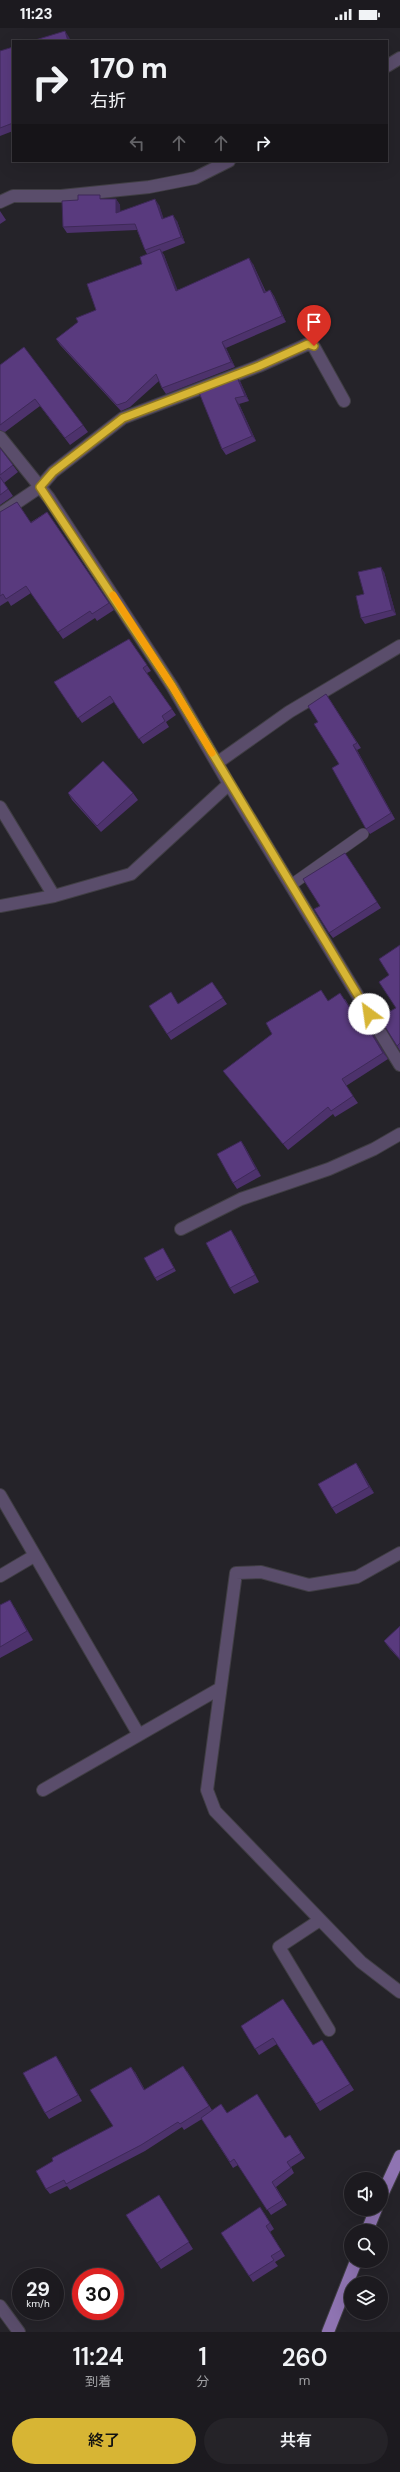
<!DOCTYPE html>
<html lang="ja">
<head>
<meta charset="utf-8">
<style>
	:root { --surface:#1c1a1f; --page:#252328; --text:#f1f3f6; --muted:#a0a1a4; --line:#3a383d; --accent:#d7b534 }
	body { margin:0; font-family:"DM Sans","Noto Sans JP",sans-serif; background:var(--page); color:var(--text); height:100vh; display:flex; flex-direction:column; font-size:15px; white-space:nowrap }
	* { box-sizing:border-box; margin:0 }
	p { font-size:13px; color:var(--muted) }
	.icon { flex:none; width:22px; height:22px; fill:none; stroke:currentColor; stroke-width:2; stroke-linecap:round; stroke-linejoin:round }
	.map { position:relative; height:2304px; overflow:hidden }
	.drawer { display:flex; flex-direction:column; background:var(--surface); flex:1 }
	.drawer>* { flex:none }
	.guide { position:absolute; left:12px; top:12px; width:376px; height:122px; border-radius:0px; box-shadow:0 4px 16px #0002,0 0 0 1px var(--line); background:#1c1a1f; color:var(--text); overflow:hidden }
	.buttons { position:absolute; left:344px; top:2144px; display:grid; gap:8px }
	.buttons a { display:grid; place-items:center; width:44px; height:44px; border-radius:50%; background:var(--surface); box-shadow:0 4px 16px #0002,0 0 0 1px var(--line); font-size:20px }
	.speed { position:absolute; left:12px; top:2240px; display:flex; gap:8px; font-size:20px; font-weight:700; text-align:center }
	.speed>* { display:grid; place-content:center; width:52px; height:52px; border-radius:50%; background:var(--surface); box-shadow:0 4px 16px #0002,0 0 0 1px var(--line); line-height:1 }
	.speed small { font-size:10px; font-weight:400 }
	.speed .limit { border:6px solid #d22; background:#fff; color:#111 }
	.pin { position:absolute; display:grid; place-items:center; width:34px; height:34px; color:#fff; margin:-41px -17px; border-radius:50% 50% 50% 0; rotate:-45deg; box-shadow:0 0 4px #0007 }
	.pin .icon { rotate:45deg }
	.me { position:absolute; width:44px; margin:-22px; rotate:329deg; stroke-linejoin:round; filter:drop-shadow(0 0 3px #0008) }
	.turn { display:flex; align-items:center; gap:14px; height:84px; padding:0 12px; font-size:18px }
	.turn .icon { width:52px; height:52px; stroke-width:2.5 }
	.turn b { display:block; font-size:28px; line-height:34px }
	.lanes { display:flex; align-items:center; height:38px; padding:0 12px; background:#0003; justify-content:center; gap:20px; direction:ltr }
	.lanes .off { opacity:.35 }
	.eta { display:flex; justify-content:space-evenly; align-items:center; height:68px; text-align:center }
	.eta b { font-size:24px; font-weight:600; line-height:28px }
	.action { display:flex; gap:8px; margin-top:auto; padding:8px 12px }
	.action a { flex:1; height:46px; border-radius:24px; background:var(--accent); color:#111; font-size:16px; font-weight:600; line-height:46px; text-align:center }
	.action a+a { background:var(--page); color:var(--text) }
	.status { display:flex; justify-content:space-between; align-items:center; height:28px; padding:0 20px; background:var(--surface); direction:ltr }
	.status svg { height:11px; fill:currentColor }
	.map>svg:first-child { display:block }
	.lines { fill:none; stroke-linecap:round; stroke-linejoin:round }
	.service-casing { stroke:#403e44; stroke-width:12 }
	.minor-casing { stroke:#403e44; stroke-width:14 }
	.tertiary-casing { stroke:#403e44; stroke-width:14 }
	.primary-casing { stroke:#403e44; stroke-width:14 }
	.service { stroke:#5a4d6b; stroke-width:11 }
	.minor { stroke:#5a4d6b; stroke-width:12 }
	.tertiary { stroke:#5a4d6b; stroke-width:12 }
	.primary { stroke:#8f74b2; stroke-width:12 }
	.wall { fill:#4d326c }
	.shaded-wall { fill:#3e2958 }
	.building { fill:#593a7e; stroke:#3e2958 }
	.route-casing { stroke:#8c7622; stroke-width:10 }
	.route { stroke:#d7b534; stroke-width:7 }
	.slow { stroke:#f59e0b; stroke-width:7 }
</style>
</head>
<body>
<div class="status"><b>11:23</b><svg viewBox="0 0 49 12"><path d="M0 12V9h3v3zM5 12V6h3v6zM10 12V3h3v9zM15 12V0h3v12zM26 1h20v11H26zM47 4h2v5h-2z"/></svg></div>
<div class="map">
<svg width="400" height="2304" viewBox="0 0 400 2304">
	<rect width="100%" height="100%" fill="#252329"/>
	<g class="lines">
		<!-- service casing -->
		<g class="service-casing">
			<path id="service" d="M291,857L363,806"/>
		</g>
		<!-- minor casing -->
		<g class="minor-casing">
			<path id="minor" d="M387,38L400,30
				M0,174L13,168H61L149,159L195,150L229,133
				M0,409L49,470L172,658L229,756L400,1037
				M0,486L40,459L53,444L123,390L259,338L308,316L314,319L344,373
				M217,735L289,684L400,618
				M0,779L54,868
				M0,878L54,868L131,846L229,756
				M181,1201L241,1171L329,1141L374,1121L400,1106
				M0,1467L139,1707
				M400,1525L357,1549L309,1557L261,1544L236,1545L207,1762L215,1783L361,1934L400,1964
				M0,1548L34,1528
				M43,1762L219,1661
				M320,1892L279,1919L329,2002"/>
		</g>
		<!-- tertiary casing -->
		<g class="tertiary-casing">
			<path id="tertiary" d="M0,2278L19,2304"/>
		</g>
		<!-- primary casing -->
		<g class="primary-casing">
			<path id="primary" d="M381,2169L400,2128
				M367,2203L376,2181
				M328,2304L356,2233"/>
		</g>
		<!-- service -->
		<use href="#service" class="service"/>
		<!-- minor -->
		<use href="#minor" class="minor"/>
		<!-- tertiary -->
		<use href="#tertiary" class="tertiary"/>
		<!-- primary -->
		<use href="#primary" class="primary"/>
	</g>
	<!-- wall -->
	<path class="wall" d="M13,19V103L0,108V23Z
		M103,171H116L120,177V183L159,177L163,190L177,193L185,215L162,224L164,227L177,262L253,236L266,264L270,262L274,268L286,294L226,320L235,339L166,366L162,360L159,353L130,379L121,383L60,317L56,311L96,282L142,236L147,226L145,222L137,202L67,205L63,199Z
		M0,183L6,192L0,196Z
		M0,337L83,397L88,404L70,417L40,378L5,404L0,402Z
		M240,353L249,373L239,376L256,413L226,427L222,421L198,362Z
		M0,420L18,444L4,455L13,468L0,477Z
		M0,484L31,494L47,484L114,582L97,593L95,590L63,611L31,565L11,578L8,573L0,578Z
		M384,544L396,587L365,596L361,590Z
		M129,611L151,643L147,645L176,687L166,694L169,699L143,716L114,674L82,695L54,654Z
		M330,672L361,720L357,722L395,791L370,806L366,801L339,736L318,694Z
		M68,765H133L138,772L101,804L72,772Z
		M345,825L381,880L333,910L329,905L320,878Z
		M400,917V1023L397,1018L396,980L389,947Z
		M212,954L227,976L171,1012L167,1006Z
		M345,971L361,997L370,1001L388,1031L346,1058L358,1075L335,1089L333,1086L288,1122L228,1049L223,1043L328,973Z
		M241,1113L245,1119L261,1148L237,1161L233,1155Z
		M235,1208L259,1254L234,1266L230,1260Z
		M163,1220L176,1243L157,1253L155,1250Z
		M356,1435L360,1441L374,1465L336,1486L332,1480Z
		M0,1577L15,1580L33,1612L0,1630Z
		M400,1598V1632L390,1621L384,1613Z
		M241,1998L313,2017L322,2012L354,2062L320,2083L277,2016L259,2027Z
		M60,2034L82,2073L49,2091L45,2085Z
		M187,2043L212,2082L227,2085L286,2110L290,2107L305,2130L291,2139L294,2145L276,2159L287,2177L271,2187L238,2137L233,2140L202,2091L184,2102L182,2099L145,2123L70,2162L67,2158L50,2166L46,2161L113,2098L135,2044L145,2062Z
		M159,2167L193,2221L161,2241L157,2235Z
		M264,2185L274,2201L270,2204L285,2228L275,2234L278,2238L253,2254L249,2248Z"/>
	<!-- shaded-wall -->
	<path class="shaded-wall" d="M65,3L69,9L71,13H68Z
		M116,171L120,177L121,191L116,185Z
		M155,171L159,177L166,197L162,191Z
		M173,187L177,193L185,215L181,209Z
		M160,221L164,227L180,268L176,263Z
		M249,230L253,236L268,271L264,265Z
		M270,262L274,268L286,294L282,288Z
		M222,314L226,320L235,339L231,334Z
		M236,347L240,353L249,373L245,368Z
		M235,370L239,376L256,413L252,408Z
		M381,539L384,544L396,587L392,582Z
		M353,717L357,722L395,791L391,785Z
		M365,995L370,1001L388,1031L383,1025Z
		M241,1113L245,1119L261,1148L256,1141Z
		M231,1202L235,1208L259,1254L255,1247Z
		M356,1435L360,1441L374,1465L369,1459Z
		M10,1572L15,1580L33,1612L27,1603Z
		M56,2028L60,2034L82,2073L78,2067Z
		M131,2039L135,2044L148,2068L144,2062Z"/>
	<!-- building -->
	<path class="building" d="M65,3L68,13H32Z
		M13,19V95L0,100V23Z
		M78,167H100V171H116V185L155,171L162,191L173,187L181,209L145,222L135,196L63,199L62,173L78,172Z
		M160,221L176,263L249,230L264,265L270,262L282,288L222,314L231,334L162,360L156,346L126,374L117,377L56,311L78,294L76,290L96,282L87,256L142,236L140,229Z
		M24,319L83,397L65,410L35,371L0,397V337Z
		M236,347L245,368L235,370L252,408L222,421L198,362Z
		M0,420L13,437L0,447Z
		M0,449L8,461L0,467Z
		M17,474L31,495L47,484L109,575L92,586L90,583L58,604L26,558L6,571L3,566L0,568V484Z
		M381,539L392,582L361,590L356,568L364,566L358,544Z
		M129,611L147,637L143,640L172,681L162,688L165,693L139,711L110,668L78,690L54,654Z
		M326,666L357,715L353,717L391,785L366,801L332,740L339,736L314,696L318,694L308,678Z
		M103,733L133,765L97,798L68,765Z
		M345,825L377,874L329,905L314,881L320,878L303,851Z
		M400,917V1015L397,1018L379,989L396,980L379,954L389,947L379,931Z
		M212,954L223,970L167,1006L149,978L171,964L178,976Z
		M321,962L328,973L340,965L361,997L365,995L383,1025L342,1051L353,1068L331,1083L328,1079L283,1116L223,1043L272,1006L266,995Z
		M241,1113L256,1141L233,1155L217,1126Z
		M231,1202L255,1247L230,1260L206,1215Z
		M163,1220L174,1240L155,1250L144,1230Z
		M356,1435L369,1459L332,1480L318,1456Z
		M10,1572L27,1603L0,1619V1577Z
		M400,1598V1631L384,1613Z
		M283,1971L313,2017L322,2012L350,2056L316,2076L273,2010L255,2021L241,1998Z
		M56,2028L78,2067L45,2085L23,2045Z
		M183,2038L209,2078L180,2096L178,2094L141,2117L66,2156L64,2152L46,2161L36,2143L53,2133L52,2130L113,2098L90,2062L131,2039L144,2062Z
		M257,2066L285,2110L290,2107L301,2125L287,2134L291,2140L272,2154L283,2172L267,2182L234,2131L230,2134L201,2090L221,2076L227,2085Z
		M159,2167L189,2214L157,2235L126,2187Z
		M260,2179L270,2195L266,2198L281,2222L271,2228L274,2232L249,2248L221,2205Z"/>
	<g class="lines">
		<!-- route casing -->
		<g class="route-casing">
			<path id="route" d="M314,318L308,316L259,338L123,390L53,444L40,459L172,658L369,986"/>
		</g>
		<!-- route -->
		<use href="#route" class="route"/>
		<!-- slow -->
		<path class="slow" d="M113,567L172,658L212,725"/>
	</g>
</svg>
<div class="buttons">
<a><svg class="icon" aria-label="sound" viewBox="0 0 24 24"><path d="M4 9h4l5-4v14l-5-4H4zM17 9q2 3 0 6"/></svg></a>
<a><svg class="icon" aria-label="search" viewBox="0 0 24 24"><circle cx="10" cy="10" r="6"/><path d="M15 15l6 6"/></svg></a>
<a><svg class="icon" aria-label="layers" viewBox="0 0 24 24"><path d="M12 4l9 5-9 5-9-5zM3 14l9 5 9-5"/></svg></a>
</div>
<div class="speed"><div>29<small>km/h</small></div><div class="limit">30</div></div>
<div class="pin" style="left:314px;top:318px;background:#d93025"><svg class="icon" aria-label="arrive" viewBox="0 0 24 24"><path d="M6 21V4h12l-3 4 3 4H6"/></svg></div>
<svg class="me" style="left:369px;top:986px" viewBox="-20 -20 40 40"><circle r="19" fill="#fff"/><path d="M0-13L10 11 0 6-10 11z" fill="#d7b534"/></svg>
<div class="guide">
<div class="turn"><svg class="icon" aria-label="right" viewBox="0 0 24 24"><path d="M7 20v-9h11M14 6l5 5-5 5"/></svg><div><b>170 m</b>右折</div></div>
<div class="lanes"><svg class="icon off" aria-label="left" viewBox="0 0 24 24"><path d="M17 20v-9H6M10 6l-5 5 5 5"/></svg><svg class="icon off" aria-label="ahead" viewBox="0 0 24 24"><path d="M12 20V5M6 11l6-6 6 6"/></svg><svg class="icon off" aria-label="ahead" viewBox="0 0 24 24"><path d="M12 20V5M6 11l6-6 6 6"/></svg><svg class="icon" aria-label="right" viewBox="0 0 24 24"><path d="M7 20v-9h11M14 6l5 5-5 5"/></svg></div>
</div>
</div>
<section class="drawer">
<div class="eta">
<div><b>11:24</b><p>到着</p></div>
<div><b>1</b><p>分</p></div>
<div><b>260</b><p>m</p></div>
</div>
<div class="action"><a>終了</a><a>共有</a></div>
</section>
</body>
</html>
